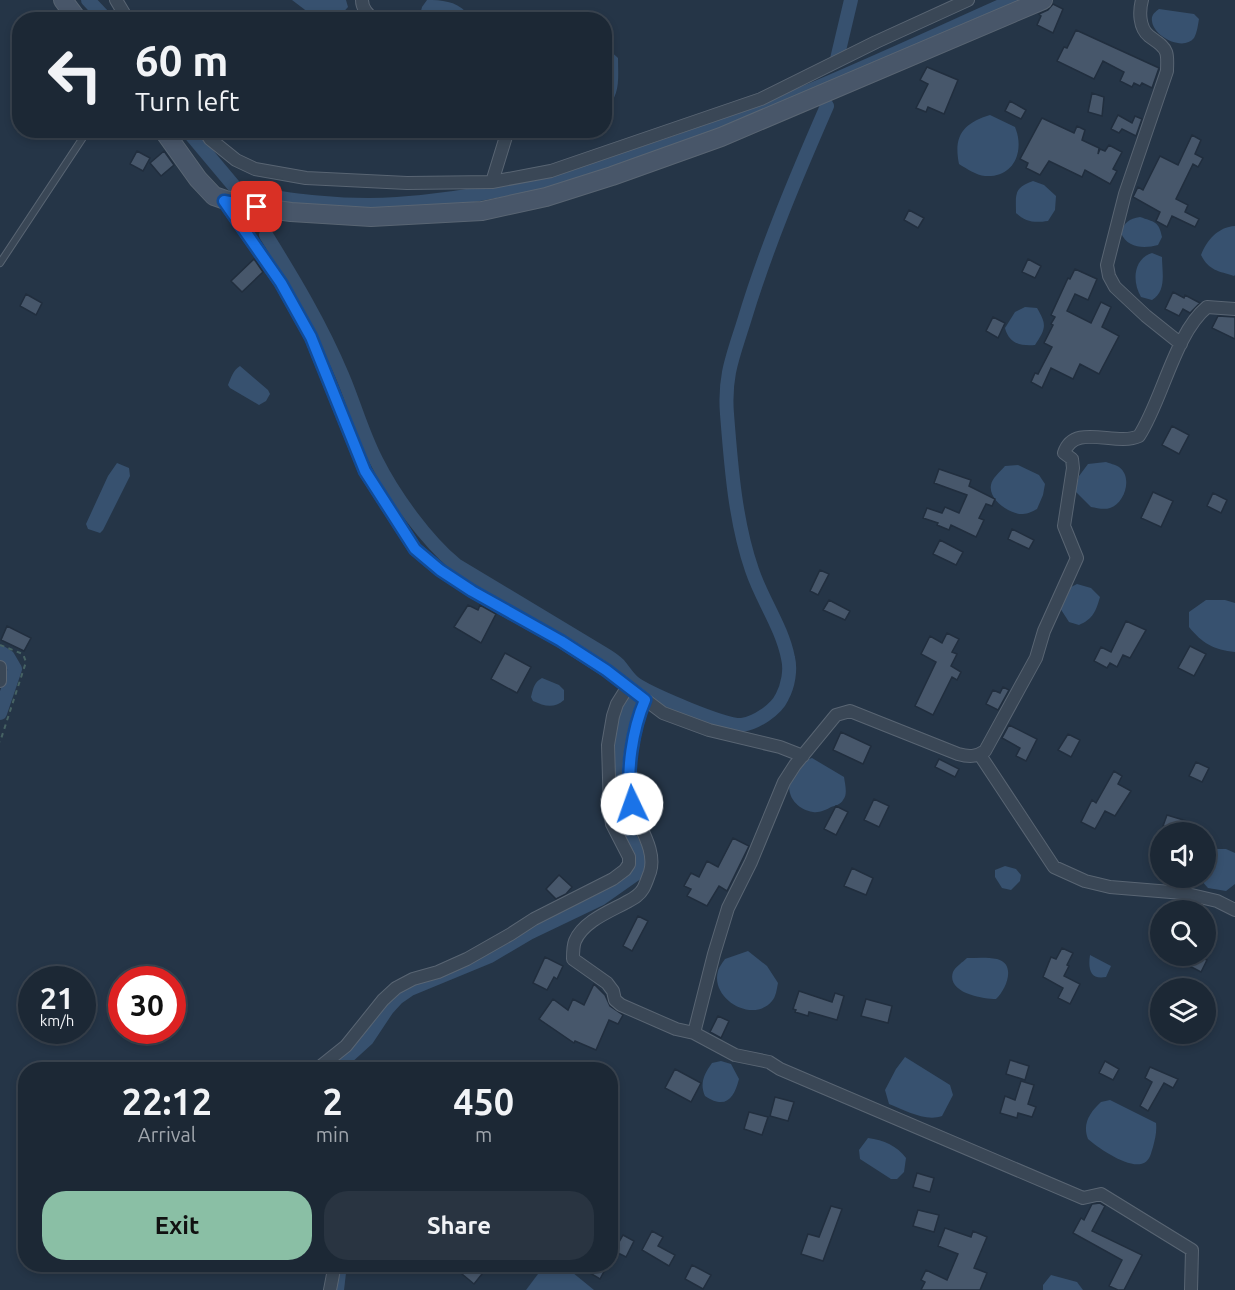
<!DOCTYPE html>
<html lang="en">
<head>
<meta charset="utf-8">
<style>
	:root { --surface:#1c2835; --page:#293441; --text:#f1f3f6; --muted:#a0a6ad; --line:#3a4450; --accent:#8abfa5 }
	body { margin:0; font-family:Ubuntu,sans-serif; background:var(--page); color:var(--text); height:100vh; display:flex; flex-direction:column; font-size:22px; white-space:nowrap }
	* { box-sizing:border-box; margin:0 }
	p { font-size:20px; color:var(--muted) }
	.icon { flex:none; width:33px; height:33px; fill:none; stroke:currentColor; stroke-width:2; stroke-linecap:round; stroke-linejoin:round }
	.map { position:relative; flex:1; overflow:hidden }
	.details { position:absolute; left:18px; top:1062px; width:600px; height:210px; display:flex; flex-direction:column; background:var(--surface); border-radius:24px; box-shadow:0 3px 9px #0003,0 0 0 2px var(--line) }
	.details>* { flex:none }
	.guide { position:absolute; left:12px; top:12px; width:600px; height:126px; border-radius:24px; box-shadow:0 3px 9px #0003,0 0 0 2px var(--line); background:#1c2835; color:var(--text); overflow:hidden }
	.controls { position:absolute; left:1150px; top:822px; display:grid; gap:12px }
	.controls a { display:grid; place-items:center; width:66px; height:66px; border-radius:50%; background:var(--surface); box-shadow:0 3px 9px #0003,0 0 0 2px var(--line); font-size:30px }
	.speed { position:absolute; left:18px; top:966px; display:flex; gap:12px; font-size:30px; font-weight:700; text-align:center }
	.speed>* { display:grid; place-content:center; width:78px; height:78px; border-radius:50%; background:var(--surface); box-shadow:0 3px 9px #0003,0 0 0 2px var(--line); line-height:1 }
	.speed small { font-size:15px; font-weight:400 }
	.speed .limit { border:9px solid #d22; background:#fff; color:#111 }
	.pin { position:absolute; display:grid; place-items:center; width:51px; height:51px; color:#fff; margin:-26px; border-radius:12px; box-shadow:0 3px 9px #0006 }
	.me { position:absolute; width:66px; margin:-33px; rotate:357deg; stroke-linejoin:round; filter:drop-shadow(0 0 4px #0008) }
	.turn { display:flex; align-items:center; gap:21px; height:126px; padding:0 24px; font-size:27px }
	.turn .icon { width:78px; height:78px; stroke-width:2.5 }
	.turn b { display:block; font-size:42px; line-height:51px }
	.eta { display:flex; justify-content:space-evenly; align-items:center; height:102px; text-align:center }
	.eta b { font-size:36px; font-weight:600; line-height:42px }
	.button { display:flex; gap:12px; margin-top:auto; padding:12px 24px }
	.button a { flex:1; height:69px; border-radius:24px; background:var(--accent); color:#111; font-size:24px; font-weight:600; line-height:69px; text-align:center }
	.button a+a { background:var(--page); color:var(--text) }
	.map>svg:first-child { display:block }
	.water { fill:#37516f }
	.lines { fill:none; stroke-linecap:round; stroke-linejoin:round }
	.canal { stroke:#37516f; stroke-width:14 }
	.building { fill:#47576b; stroke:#212e3e; stroke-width:1.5 }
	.lane-casing { stroke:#596573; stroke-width:8 }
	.street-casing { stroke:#596573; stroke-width:14 }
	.secondary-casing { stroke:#596573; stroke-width:20 }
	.path { stroke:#466263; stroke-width:2; stroke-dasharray:4.5 4.5; stroke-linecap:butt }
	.lane { stroke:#3a4756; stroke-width:6 }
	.street { stroke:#3a4756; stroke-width:12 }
	.secondary { stroke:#485669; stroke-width:18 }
	.route-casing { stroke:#114b97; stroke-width:15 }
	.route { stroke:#1a73e8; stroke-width:10 }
</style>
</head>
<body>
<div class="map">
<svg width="1235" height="1290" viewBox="0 0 1235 1290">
	<rect width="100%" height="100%" fill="#253547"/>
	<!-- water -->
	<path class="water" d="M292,0H346L348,7L337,19H317Z
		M427,0C442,0 455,1 466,12L465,19H419L422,7Z
		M1159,9L1194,14L1199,19C1198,25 1197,33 1194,38C1183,52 1153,36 1152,21C1151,15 1155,12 1159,9Z
		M605,46L618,58C618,77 621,96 605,109Z
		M990,115L1015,127C1025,151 1014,178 985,176C976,175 967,169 959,164C953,135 964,123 990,115Z
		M1033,181L1044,185L1056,196L1055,210L1048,221C1034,223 1026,222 1016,213C1016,195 1013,188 1033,181Z
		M1140,217C1154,222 1159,221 1162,237L1158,245C1144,249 1127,248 1121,233C1124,222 1129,219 1140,217Z
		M1235,226V275L1234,276C1219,271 1209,271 1201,255C1207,240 1218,227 1235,226Z
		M1152,253L1162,257C1162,272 1167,291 1152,300L1141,297C1132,282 1133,259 1152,253Z
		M1025,307L1037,308C1047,325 1046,328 1035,345C1021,346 1009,344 1005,328L1015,312Z
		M240,366L268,390L270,394L266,401L259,405L230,388L228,385C231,378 233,370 240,366Z
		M1106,462C1109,463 1116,465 1119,467C1133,477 1125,503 1110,508C1104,510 1097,508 1091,507L1075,491L1079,476L1088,464Z
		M117,463L129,468L130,476L103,530L100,533L88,529L86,524L108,476Z
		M1018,465L1039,475L1045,484L1043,495L1037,509C1033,511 1028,514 1023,514C1011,515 988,500 991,485C992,478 1000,472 1005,466Z
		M1077,584L1091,588L1100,597C1096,611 1093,619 1079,625L1069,622L1060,608L1065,590Z
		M1206,600H1225L1235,603V652C1214,650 1202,643 1189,627V612Z
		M542,678L559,685L564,690V700C554,709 544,706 533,701L531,697C533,689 534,682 542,678Z
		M812,758L844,777C845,784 848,795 843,800C841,804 835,806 831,807C826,810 819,813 813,812C794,809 782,790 794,773C799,767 804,760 812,758Z
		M1206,849H1226L1235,853V884L1226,891L1208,888L1199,878H1206Z
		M1005,866L1016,869L1021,875L1020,881L1011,890L1002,888L995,877V870Z
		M748,951L767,966L778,983C777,988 776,997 772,1001C753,1024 710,999 718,971C719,967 723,962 725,959Z
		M1090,955L1111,966L1106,977C1090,980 1088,969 1090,955Z
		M967,958C976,958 987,957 997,959C1017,964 1006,990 996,999C983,999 946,993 953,972C955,967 963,962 967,958Z
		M905,1057L950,1085L953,1095L942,1116C925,1122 905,1110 889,1104L885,1090L896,1069Z
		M721,1061L731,1064L739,1079C734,1098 726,1110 705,1096C699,1083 705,1073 712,1063Z
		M1110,1100L1156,1123C1157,1132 1155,1139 1153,1147C1151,1153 1150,1160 1144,1163C1130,1170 1098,1148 1088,1139C1082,1124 1090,1112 1101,1102Z
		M868,1138C884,1140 897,1146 906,1158L904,1172L897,1179H891L860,1159L859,1150Z
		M558,1267L567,1268L594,1290H526L538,1274Z
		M1051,1275L1077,1282L1083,1290H1043V1285Z"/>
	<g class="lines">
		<!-- canal -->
		<path class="canal" d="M88,0L107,20
			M837,59L851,0
			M187,130L239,192C291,200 344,208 397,204C616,188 816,88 1014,0
			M266,235C294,280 321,325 342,375C354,403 362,433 376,460C394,496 426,540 456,565L604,654C609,657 615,661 619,665C625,672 629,680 637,685C653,695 724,726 742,725C756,723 776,710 782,697C788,686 791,670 788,658C782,627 762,600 752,570C735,521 731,465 727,414C724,376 733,356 744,321C766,248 796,177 827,106
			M0,652L8,657L15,669L0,713
			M333,1070L367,1039L387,1009L397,998L410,989L490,956L529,933L600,899L637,873L640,863L638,854L626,829L619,791L620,754L625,719L631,701
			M337,1290L340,1264"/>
	</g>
	<!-- building -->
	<path class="building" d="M1053,4L1063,9L1053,33L1037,25L1041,16L1039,14L1048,10Z
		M1076,30L1159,68L1152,88L1142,83L1140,86L1134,83L1132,87L1120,81L1124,72L1103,61L1094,79L1057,61L1064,47L1067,48Z
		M927,67L958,80L944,114L928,107L926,112L916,108L928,84L920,80Z
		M1092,93L1104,97L1102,116L1088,112Z
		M1010,101L1026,110L1021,119L1005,111Z
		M1118,115L1132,123L1135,116L1142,119L1136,136L1122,129L1119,133L1111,129Z
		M1042,118L1074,133L1077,126L1085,130L1082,140L1099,148L1098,154L1100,149L1105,151L1109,145L1122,152L1113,169L1117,171L1110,184L1085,170L1082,177L1049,161L1040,175L1026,168L1028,163L1020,159Z
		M1192,135L1201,140L1195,154L1203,158L1198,167L1193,164L1176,199L1188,205L1185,212L1199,219L1195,227L1172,216L1167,227L1156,221L1160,212L1133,197L1138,187L1143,190L1160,156L1178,165Z
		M137,151L150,158L143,171L130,164Z
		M164,151L174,165L161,176L150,163Z
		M909,210L924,218L918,228L904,220Z
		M254,259L263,272L242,292L231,281Z
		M1028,259L1041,266L1035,278L1022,272Z
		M1075,269L1097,279L1088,300L1075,294L1067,311L1091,323L1101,302L1111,307L1102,327L1119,336L1099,374L1080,364L1073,379L1051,368L1042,388L1031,382L1035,373L1038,374L1052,347L1044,343L1053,325L1051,324L1055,317L1051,315L1068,278L1070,279Z
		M1173,292L1184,298L1185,295L1200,303L1190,313L1183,309L1179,316L1165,309Z
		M26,294L42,303L36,315L20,306Z
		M1218,316L1235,317V339L1212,328Z
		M993,317L1005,323L998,338L986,331Z
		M1172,426L1189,435L1179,454L1162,445Z
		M939,469L971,480L969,486L995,499L992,506L986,504L979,518L984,520L976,537L951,525L949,530L937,525L938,523L923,518L927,508L942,513L945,507L959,513L967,495L934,483Z
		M1153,492L1173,501L1161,527L1141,518Z
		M1213,493L1227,500L1221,513L1207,506Z
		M1012,529L1034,540L1029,549L1008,539Z
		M940,540L963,552L956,565L933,554Z
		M820,570L829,574L818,595L810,591Z
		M829,600L850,611L845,620L823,610Z
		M468,605L478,610L480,605L496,614L481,643L454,627Z
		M1126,621L1146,630L1130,658L1123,655L1117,667L1110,663L1107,668L1094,661L1101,647L1111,652Z
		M7,626L31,638L24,651L1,640Z
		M947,633L959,639L952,652L957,654L951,666L961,672L957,680L952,677L933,715L915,706L936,662L921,654L930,636L942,643Z
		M1190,646L1206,654L1194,676L1178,668Z
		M505,653L531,667L517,693L491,679Z
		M1003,687L1009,690L998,710L986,704L993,690L1000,693Z
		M1009,725L1037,739L1026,761L1016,756L1020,748L1002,738Z
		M841,732L871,746L863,764L833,750Z
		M1068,734L1080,740L1071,757L1058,750Z
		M939,759L959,769L955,777L935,767Z
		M1196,762L1209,768L1202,782L1189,776Z
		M1114,771L1122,776L1118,784L1131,791L1115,816L1105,811L1095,829L1081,822L1092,800L1096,803Z
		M874,799L889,806L879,827L864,820Z
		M836,806L848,812L836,835L824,829Z
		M1167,815L1190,822L1186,832L1163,826Z
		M733,838L749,846L727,891L719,886L707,906L687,896L691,889L684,886L691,873L699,877L707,861L718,867Z
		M852,868L873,878L866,895L844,886Z
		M559,875L572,887L566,894L556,899L546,889Z
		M638,916L648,921L632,951L623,946Z
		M1062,948L1073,953L1067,965L1069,966L1064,976L1080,984L1070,1004L1058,998L1063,988L1043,977L1051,957L1056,959Z
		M1170,956H1197L1207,960L1201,972Z
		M545,957L563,966L557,979L554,977L547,990L533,983Z
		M594,984L605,995L610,1006L623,1015L618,1024L609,1020L596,1050L575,1041L574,1043L539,1019L553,999L568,1010L573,999L584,1005Z
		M799,991L832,1002L835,993L844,996L837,1020L809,1012L808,1016L795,1012L796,1010L793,1009Z
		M866,999L892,1006L888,1023L861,1016Z
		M718,1016L729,1021L721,1038L710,1032Z
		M1010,1060L1029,1066L1025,1080L1006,1074Z
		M1105,1061L1119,1069L1113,1080L1099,1073Z
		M1150,1067L1178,1079L1173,1088L1164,1083L1148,1111L1140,1106L1152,1082L1145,1078Z
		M675,1069L701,1083L691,1102L665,1088Z
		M1021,1081L1034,1085L1028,1104L1036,1107L1032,1117L1018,1113L1017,1118L1000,1113L1005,1096L1015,1100Z
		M775,1097L794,1102L788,1121L770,1116Z
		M749,1112L768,1117L762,1135L744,1129Z
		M917,1173L934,1178L930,1192L913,1187Z
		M1100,1203L1105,1206L1092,1231L1142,1255L1124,1290H1118L1109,1286L1122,1260L1073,1233L1081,1218L1084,1220L1092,1204Z
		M831,1206L842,1209L823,1261L801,1254L808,1234L819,1237Z
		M918,1210L939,1215L934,1232L913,1226Z
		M945,1228L971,1237L973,1231L987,1237L974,1268L987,1273L980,1290H921L925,1282L921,1280L926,1270L947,1280L958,1254L938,1246Z
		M652,1231L663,1237L658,1246L675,1255L669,1266L642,1250Z
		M623,1235L634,1241L626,1257L614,1251Z
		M470,1264H490L474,1284L462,1274Z
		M575,1264H608L600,1279Z
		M692,1265L711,1275L703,1289L685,1279Z"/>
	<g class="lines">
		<!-- lane casing -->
		<g class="lane-casing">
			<path id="lane" d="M0,263L88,130"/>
		</g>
		<!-- street casing -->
		<g class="street-casing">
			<path id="street" d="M116,0L128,20
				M362,0C362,9 368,15 375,20
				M1142,0C1139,11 1139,28 1149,36C1155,41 1163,44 1166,52C1168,57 1167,65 1167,71L1125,194L1107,265L1109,276L1115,287L1146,316L1181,344
				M204,130L210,139L236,160L255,169L306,178L407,183L492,182L551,171L761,99L876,42L968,0
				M492,182L508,130
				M224,201L281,283L311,337L365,471L415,549L440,570L472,591L561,641L606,670L663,713L709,730L780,747L803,756
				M0,667V681
				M645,700C634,724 624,777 631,803C637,825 657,849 650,872C648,877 646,884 643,889C639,896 632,899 625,903C608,912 583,922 575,941C573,946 573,953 573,959L607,983L613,991L615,1000L621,1005L676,1029L694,1033
				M980,755L1054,867L1085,881L1110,887L1183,893L1217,901L1235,910
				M316,1070L346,1046L383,1000L396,988L413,979L438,972L467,959L511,934L534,919L613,879L625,870L629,864V857L612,824L610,810L608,745L613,716L617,704L627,688
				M330,1290L335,1264
				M1191,1290L1192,1250L1101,1194L1083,1198L780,1069L769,1062L735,1055L694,1033L714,954L728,908L751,862L784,782L795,765L836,715L850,711L958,754C969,757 976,757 985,751L1036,658L1044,631L1077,558L1064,526L1073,468L1072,459L1064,453C1074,422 1116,447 1139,436C1162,401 1175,333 1207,307L1235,309"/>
		</g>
		<!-- secondary casing -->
		<g class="secondary-casing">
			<path id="secondary" d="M63,0L78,20
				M163,130L198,179L214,196L240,205L291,212L371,217L482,211L546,197L612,176L721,137L1043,0"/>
		</g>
		<!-- path -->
		<path class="path" d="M0,645L23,654L26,662L0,742"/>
		<!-- lane -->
		<use href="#lane" class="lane"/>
		<!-- street -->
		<use href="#street" class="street"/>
		<!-- secondary -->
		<use href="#secondary" class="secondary"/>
	</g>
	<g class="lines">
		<!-- route casing -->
		<g class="route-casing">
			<path id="route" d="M257,207L224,201L281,283L311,337L365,471L415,549L440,570L472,591L561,641L606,670L645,700C633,728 625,773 632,804"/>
		</g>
		<!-- route -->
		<use href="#route" class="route"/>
	</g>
</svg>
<div class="controls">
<a><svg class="icon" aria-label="sound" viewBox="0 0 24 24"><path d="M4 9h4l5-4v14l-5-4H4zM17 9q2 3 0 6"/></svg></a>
<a><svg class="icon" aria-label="search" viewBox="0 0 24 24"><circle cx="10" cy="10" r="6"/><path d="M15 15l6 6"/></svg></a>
<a><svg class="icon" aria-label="layers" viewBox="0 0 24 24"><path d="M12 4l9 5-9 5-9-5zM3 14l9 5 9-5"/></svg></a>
</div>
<div class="speed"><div>21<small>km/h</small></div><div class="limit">30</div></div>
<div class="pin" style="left:257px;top:207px;background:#d93025"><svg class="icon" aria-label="arrive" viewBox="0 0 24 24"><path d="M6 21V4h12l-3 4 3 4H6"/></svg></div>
<svg class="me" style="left:632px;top:804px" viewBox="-20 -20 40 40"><circle r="19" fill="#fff"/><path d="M0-13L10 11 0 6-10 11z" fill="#1a73e8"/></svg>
<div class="guide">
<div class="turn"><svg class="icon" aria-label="left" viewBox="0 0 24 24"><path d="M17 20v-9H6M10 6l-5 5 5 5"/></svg><div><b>60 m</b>Turn left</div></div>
</div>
<section class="details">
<div class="eta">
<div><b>22:12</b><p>Arrival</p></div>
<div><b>2</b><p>min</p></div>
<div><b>450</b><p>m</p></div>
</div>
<div class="button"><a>Exit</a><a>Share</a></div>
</section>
</div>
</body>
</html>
